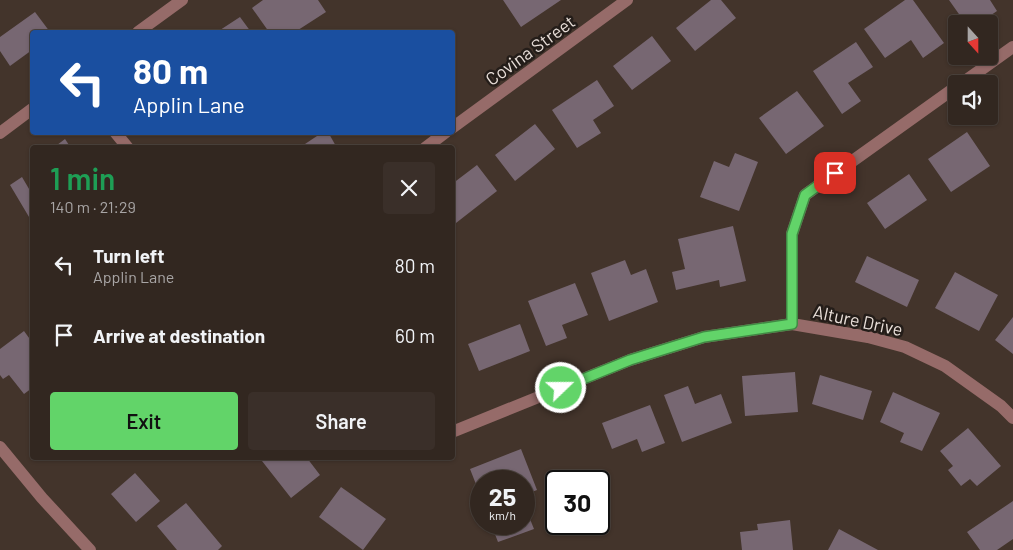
<!DOCTYPE html>
<html lang="en">
<head>
<meta charset="utf-8">
<style>
	:root { --surface:#322720; --page:#3a2f29; --text:#f1f3f6; --muted:#a8a5a5; --line:#4d443e; --accent:#62d469 }
	body { margin:0; font-family:Barlow,sans-serif; background:var(--page); color:var(--text); height:100vh; display:flex; flex-direction:column; font-size:19px; white-space:nowrap }
	* { box-sizing:border-box; margin:0 }
	p { font-size:16px; color:var(--muted) }
	.icon { flex:none; width:28px; height:28px; fill:none; stroke:currentColor; stroke-width:2; stroke-linecap:round; stroke-linejoin:round }
	.map { position:relative; flex:1; overflow:hidden }
	.drawer { position:absolute; left:30px; top:145px; width:425px; height:315px; display:flex; flex-direction:column; background:var(--surface); border-radius:5px; box-shadow:0 1px 4px #0004,0 0 0 1px var(--line) }
	.drawer>* { flex:none }
	.hud { position:absolute; left:30px; top:30px; width:425px; height:105px; border-radius:5px; box-shadow:0 1px 4px #0004,0 0 0 1px var(--line); background:#1a4fa0; color:#fff; overflow:hidden }
	.needle { width:32px; rotate:159deg }
	.controls { position:absolute; left:948px; top:15px; display:grid; gap:10px }
	.controls a { display:grid; place-items:center; width:50px; height:50px; border-radius:5px; background:var(--surface); box-shadow:0 1px 4px #0004,0 0 0 1px var(--line); font-size:25px }
	.speed { position:absolute; left:470px; top:470px; display:flex; gap:10px; font-size:25px; font-weight:700; text-align:center }
	.speed>* { display:grid; place-content:center; width:65px; height:65px; border-radius:50%; background:var(--surface); box-shadow:0 1px 4px #0004,0 0 0 1px var(--line); line-height:1 }
	.speed small { font-size:12px; font-weight:400 }
	.speed .limit { border:2px solid #111; border-radius:8px; background:#fff; color:#111 }
	.pin { position:absolute; display:grid; place-items:center; width:42px; height:42px; color:#fff; margin:-21px; border-radius:10px; box-shadow:0 2px 8px #0006 }
	.me { position:absolute; width:55px; margin:-28px; rotate:68deg; stroke-linejoin:round; filter:drop-shadow(0 0 4px #0008) }
	.turn { display:flex; align-items:center; gap:18px; height:105px; padding:0 20px; font-size:22px }
	.turn .icon { width:65px; height:65px; stroke-width:2.5 }
	.turn b { display:block; font-size:35px; line-height:42px }
	.round { display:grid; place-items:center; flex:none; width:52px; height:52px; border-radius:5px; background:var(--page) }
	.overview { display:flex; align-items:center; justify-content:space-between; height:85px; padding:0 20px }
	h1 { font-size:30px; font-weight:600; line-height:38px; color:#1e9e55 }
	.action { display:flex; gap:10px; margin-top:auto; padding:10px 20px }
	.action a { flex:1; height:58px; border-radius:5px; background:var(--accent); color:#111; font-size:20px; font-weight:600; line-height:58px; text-align:center }
	.action a+a { background:var(--page); color:var(--text) }
	ul { padding:0; list-style:none }
	li { display:flex; align-items:center; gap:15px; height:70px; padding:0 20px }
	li div { flex:1 }
	li b { display:block; font-size:19px }
	li em { font-style:normal }
	.map>svg:first-child { display:block }
	.building { fill:#776772 }
	.lines { fill:none; stroke-linecap:round; stroke-linejoin:round }
	.minor { stroke:#966b69; stroke-width:12 }
	.route-casing { stroke:#408a44; stroke-width:12 }
	.route { stroke:#62d469; stroke-width:9 }
	.labels { text-anchor:middle; dominant-baseline:central; stroke-width:5; stroke-linejoin:round; paint-order:stroke }
	.street-label { font-size:18px; fill:#e8ded8; stroke:#241d19 }
</style>
</head>
<body>
<div class="map">
<svg width="1013" height="550" viewBox="0 0 1013 550">
	<rect width="100%" height="100%" fill="#43342b"/>
	<!-- building -->
	<path class="building" d="M263,0H318L326,12L295,32H269L252,8Z
		M503,0H561L521,27Z
		M711,0H721L736,18L695,51L676,28Z
		M905,0H913L944,43L923,58L911,40L885,58L864,29Z
		M949,0H990L997,11L978,24H966Z
		M35,12L50,32H32V50L10,66L0,51V37Z
		M240,17L251,32H217Z
		M652,36L671,61L632,90L613,66Z
		M856,42L873,67L848,83L861,101L842,114L813,71Z
		M597,80L614,106L593,120L601,133L577,148L552,110Z
		M797,91L824,126L786,154L759,118Z
		M535,124L555,149L515,181L495,155Z
		M323,132H328L337,148H299Z
		M967,132L990,166L951,192L928,159Z
		M65,139L71,148H53Z
		M735,153L758,162L739,211L700,197L714,161L729,167Z
		M477,165L497,191L456,223L452,218V184Z
		M909,174L927,200L885,229L867,203Z
		M22,177L32,194V222L10,185Z
		M733,226L746,281L720,287L719,280L676,290L672,272L685,269L678,239Z
		M867,256L919,280L907,307L855,282Z
		M625,260L631,275L646,269L658,302L609,321L591,273Z
		M955,272L998,295L979,331L935,308Z
		M575,283L588,315L562,325L567,338L546,346L528,301Z
		M1013,317V354L995,340Z
		M520,324L530,351L479,371L468,344Z
		M24,331L32,342V388L24,394L9,375L3,379L0,375V349Z
		M795,372L798,412L745,416L742,376Z
		M820,375L872,391L863,420L812,404Z
		M688,386L695,404L721,394L732,423L682,442L664,395Z
		M893,392L940,413L922,451L900,442L904,433L880,422Z
		M650,405L665,443L642,452L637,439L612,449L602,423Z
		M968,428L1001,466L977,486L970,479L961,486L948,470L953,466L940,451Z
		M521,449L537,490L524,495V481H481V497L470,469Z
		M267,458H307L320,475L291,498L262,461Z
		M135,473L160,501L136,522L111,494Z
		M341,487L386,519L363,550L319,517Z
		M1013,501V539L997,550H980L967,532Z
		M186,503L222,546L218,550H177L157,526Z
		M526,509L534,529L498,542L491,524H524V510Z
		M790,520L793,550H742L740,532L758,530L757,524Z
		M839,529L878,550H828Z"/>
	<g class="lines">
		<!-- minor -->
		<path class="minor" d="M138,32L182,0
			M961,84L1013,47
			M452,128L627,0
			M115,132L128,148
			M0,133L32,109
			M425,148L446,132
			M792,324V234L805,195L956,87
			M452,432L630,360L704,337L792,324L868,337L905,347L945,366L1001,406L1013,418
			M0,447L42,498L90,550"/>
	</g>
	<g class="lines">
		<!-- route casing -->
		<g class="route-casing">
			<path id="route" d="M561,388L630,360L704,337L792,324V234L805,195L835,173"/>
		</g>
		<!-- route -->
		<use href="#route" class="route"/>
	</g>
	<g class="labels">
		<!-- street labels -->
		<g class="street-label">
			<text transform="translate(530 50) rotate(-36)">Covina Street</text>
			<text transform="translate(858 320) rotate(12)">Alture Drive</text>
		</g>
	</g>
</svg>
<div class="controls">
<a><svg class="needle" viewBox="-14 -14 28 28"><path d="M0-13l5 13h-10z" fill="#e53935"/><path d="M0 13l5-13h-10z" fill="#a8a5a5"/></svg></a>
<a><svg class="icon" aria-label="sound" viewBox="0 0 24 24"><path d="M4 9h4l5-4v14l-5-4H4zM17 9q2 3 0 6"/></svg></a>
</div>
<div class="speed"><div>25<small>km/h</small></div><div class="limit">30</div></div>
<div class="pin" style="left:835px;top:173px;background:#d93025"><svg class="icon" aria-label="arrive" viewBox="0 0 24 24"><path d="M6 21V4h12l-3 4 3 4H6"/></svg></div>
<svg class="me" style="left:561px;top:388px" viewBox="-20 -20 40 40"><circle r="17" fill="#62d469" stroke="#fff" stroke-width="3"/><path d="M0-11L8 9 0 5-8 9z" fill="#fff"/></svg>
<div class="hud">
<div class="turn"><svg class="icon" aria-label="left" viewBox="0 0 24 24"><path d="M17 20v-9H6M10 6l-5 5 5 5"/></svg><div><b>80 m</b>Applin Lane</div></div>
</div>
<section class="drawer">
<div class="overview"><div><h1>1 min</h1><p>140 m · 21:29</p></div><a class="round"><svg class="icon" aria-label="close" viewBox="0 0 24 24"><path d="M6 6l12 12M18 6L6 18"/></svg></a></div>
<ul>
<li><svg class="icon" aria-label="left" viewBox="0 0 24 24"><path d="M17 20v-9H6M10 6l-5 5 5 5"/></svg><div><b>Turn left</b><p>Applin Lane</p></div><em>80 m</em></li>
<li><svg class="icon" aria-label="arrive" viewBox="0 0 24 24"><path d="M6 21V4h12l-3 4 3 4H6"/></svg><div><b>Arrive at destination</b></div><em>60 m</em></li>
</ul>
<div class="action"><a>Exit</a><a>Share</a></div>
</section>
</div>
</body>
</html>
